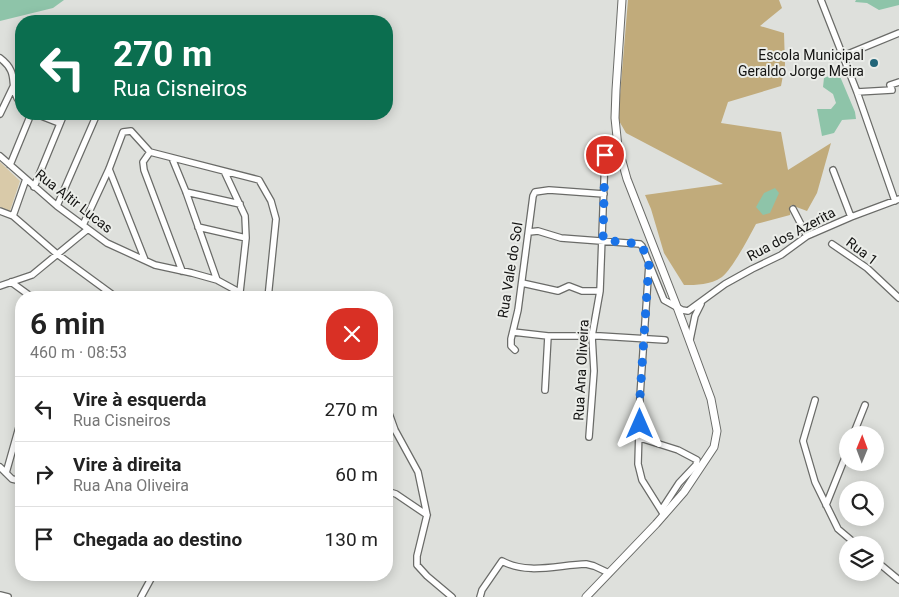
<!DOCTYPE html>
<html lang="pt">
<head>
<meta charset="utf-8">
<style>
	:root { --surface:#fff; --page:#f2f2f2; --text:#222; --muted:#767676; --line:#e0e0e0 }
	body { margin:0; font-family:Roboto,sans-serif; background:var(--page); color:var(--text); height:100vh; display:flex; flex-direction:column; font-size:19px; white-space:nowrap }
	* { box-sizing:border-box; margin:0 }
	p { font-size:16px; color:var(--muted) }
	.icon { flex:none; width:28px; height:28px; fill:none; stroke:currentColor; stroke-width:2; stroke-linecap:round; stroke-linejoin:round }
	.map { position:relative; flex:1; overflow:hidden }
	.sheet { position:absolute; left:15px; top:291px; width:378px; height:290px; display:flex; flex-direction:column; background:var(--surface); border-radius:20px; box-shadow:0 2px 12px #0003 }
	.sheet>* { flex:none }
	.guide { position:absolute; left:15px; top:15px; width:378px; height:105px; border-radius:20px; box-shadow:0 2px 12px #0003; background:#0b6e4f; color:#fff; overflow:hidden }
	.needle { width:32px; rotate:1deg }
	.controls { position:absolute; left:839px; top:426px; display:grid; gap:10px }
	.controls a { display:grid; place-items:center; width:45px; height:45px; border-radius:50%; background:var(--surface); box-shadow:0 2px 12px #0003; font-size:25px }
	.pin { position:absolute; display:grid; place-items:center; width:42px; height:42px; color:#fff; margin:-21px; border:2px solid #fff; border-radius:50%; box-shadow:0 1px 5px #0007 }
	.me { position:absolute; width:55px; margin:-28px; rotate:0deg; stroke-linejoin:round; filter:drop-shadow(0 0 4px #0008) }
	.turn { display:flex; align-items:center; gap:18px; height:105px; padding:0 15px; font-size:22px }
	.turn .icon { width:65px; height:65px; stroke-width:2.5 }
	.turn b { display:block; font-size:35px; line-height:42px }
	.round { display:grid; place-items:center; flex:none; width:52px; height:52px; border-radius:20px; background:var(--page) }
	.summary { display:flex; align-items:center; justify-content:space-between; height:85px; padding:0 15px }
	h1 { font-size:30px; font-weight:600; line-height:38px }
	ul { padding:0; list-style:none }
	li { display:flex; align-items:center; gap:15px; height:65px; padding:0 15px; border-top:1px solid var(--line) }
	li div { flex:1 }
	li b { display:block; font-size:19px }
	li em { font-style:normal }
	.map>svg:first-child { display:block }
	.green { fill:#d9caa9 }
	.forest { fill:#c1ab7b }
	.water { fill:#8ec4a9 }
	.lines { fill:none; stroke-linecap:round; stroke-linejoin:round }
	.minor-casing { stroke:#6a6b68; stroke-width:8 }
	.major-casing { stroke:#6a6b68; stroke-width:9 }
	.minor { stroke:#fff; stroke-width:5.5 }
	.major { stroke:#fff; stroke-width:7 }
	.route { stroke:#1a73e8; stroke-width:9; stroke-dasharray:0 16.2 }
	.poi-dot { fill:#236679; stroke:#ebede9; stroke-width:2 }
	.labels { text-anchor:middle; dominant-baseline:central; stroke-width:4; stroke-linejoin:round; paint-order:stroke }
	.poi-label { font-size:14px; fill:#131312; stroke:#ebede9; text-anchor:end }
	.street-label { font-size:14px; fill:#131312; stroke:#ebede9 }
</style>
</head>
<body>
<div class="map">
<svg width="899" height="597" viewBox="0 0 899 597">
	<rect width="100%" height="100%" fill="#dee0dc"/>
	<!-- green -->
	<path class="green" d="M0,162L20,181L10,211L0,207Z"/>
	<!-- forest -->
	<path class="forest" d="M628,0H779L782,8L760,26L784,33L785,65L781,86L728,102L721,123L781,132L788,170L831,143L817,193L807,211L791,205L790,215L756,224C749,237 733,268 722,277C710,285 697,285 684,285L664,253L651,209L645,195L723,184L626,133L618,119Z"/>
	<!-- water -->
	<path class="water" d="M0,0H64L53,8L0,21Z
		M856,0H899V5L879,10L867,3L855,2Z
		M834,74H839L855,112L856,119L842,120L834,133L822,136L817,109H831L836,103L833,94L823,87L824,78Z
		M775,188L779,193L770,213L763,215L756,207L764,193Z"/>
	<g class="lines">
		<!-- minor casing -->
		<g class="minor-casing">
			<path id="minor" d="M821,0L857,92L895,201
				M843,56L899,33
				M0,58C22,75 6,85 21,104
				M857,92L892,90L890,85L899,82
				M0,114L13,87
				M36,114L59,123
				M150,152L143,162L144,170L182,271
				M0,156L57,206L107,243L155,265L192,273L217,280L250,298
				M172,158L186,192L217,280
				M10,165L31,114
				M109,169L145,260
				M833,170L851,217
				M225,173L245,216L246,238L240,292
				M34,187L64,114
				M186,192L240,204
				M57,206L97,114
				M793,209L807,236
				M0,211L13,216L57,254L113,295L124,298
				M13,216L26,179
				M83,225L109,169L123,132L131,131L150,152L259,180L271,201L276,219L268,298
				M198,227L246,238
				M529,232L538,231L561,238L640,244L642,246L664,300L682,310L688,311L725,284L752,269L781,255L807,236L851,217L899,199
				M832,244L867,268L899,298
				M649,264L640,396L638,464L642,480L664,515
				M11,282L33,298
				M522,283L558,291L569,286L582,291H600
				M0,286L32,275L88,229
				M513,332L548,336H600L665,340
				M690,340L695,316L701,304
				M515,350L511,346V339L518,310L533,196L535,192L549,190L604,194
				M545,390L548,336
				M815,400L803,441L815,482L838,529L857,545
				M386,405L395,430L418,472L427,515L417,556V565L427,576L452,597
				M853,435L865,405
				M589,437L594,371L592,336L600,291L605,155
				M640,438L678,450L697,460L696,465L679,483L662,509
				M0,467L12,479L21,481
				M6,473L21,420
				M386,491L396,494L427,515
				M826,505L848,450
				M875,560L899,580
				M0,595L8,597
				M141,597L153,575
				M480,597L482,590L502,561C528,575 557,565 586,564L594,566L609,573"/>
		</g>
		<!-- major casing -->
		<g class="major-casing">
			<path id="major" d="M586,597L656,524L684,492L714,447L717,431L711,399L677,307L627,179L618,147L615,118L616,90L622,0"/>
		</g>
		<!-- minor -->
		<use href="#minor" class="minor"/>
		<!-- major -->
		<use href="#major" class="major"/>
	</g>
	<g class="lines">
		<!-- route -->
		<path class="route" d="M605,155L603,240L640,244L642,246L649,262L640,396V424"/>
	</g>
	<!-- markers -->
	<circle class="poi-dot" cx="874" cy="63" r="5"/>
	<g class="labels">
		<!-- poi labels -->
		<g class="poi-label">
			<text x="864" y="55">Escola Municipal<tspan x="864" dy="16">Geraldo Jorge Meira</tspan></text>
		</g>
		<!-- street labels -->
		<g class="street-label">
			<text transform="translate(74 201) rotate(38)">Rua Altir Lucas</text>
			<text transform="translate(791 234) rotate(-28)">Rua dos Azerita</text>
			<text transform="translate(862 251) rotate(37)">Rua 1</text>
			<text transform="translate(510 270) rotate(-81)">Rua Vale do Sol</text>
			<text transform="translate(581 370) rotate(-87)">Rua Ana Oliveira</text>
		</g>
	</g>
</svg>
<div class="controls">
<a><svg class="needle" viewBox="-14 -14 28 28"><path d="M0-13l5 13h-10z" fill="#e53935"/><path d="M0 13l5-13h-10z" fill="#767676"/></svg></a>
<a><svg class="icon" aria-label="search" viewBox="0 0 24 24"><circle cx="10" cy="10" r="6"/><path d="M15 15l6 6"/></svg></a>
<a><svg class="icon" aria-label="layers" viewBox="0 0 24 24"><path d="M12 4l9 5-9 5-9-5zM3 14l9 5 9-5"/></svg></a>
</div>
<div class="pin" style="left:605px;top:155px;background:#d93025"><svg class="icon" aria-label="arrive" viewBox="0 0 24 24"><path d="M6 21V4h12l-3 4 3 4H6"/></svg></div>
<svg class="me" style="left:640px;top:424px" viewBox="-20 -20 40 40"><path d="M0-17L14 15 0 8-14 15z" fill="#1a73e8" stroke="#fff" stroke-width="4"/></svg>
<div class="guide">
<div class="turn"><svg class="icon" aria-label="left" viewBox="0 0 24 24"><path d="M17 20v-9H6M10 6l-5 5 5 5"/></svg><div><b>270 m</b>Rua Cisneiros</div></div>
</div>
<section class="sheet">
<div class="summary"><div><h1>6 min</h1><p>460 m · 08:53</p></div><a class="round" style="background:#d93025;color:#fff"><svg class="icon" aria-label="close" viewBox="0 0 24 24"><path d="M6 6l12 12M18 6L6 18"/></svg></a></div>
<ul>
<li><svg class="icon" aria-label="left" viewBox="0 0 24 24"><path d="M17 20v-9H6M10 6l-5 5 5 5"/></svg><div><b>Vire à esquerda</b><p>Rua Cisneiros</p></div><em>270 m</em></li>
<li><svg class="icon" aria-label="right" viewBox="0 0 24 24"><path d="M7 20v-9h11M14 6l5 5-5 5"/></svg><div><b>Vire à direita</b><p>Rua Ana Oliveira</p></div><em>60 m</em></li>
<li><svg class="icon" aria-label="arrive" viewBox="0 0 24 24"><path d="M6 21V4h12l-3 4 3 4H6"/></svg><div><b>Chegada ao destino</b></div><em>130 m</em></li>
</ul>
</section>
</div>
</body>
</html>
